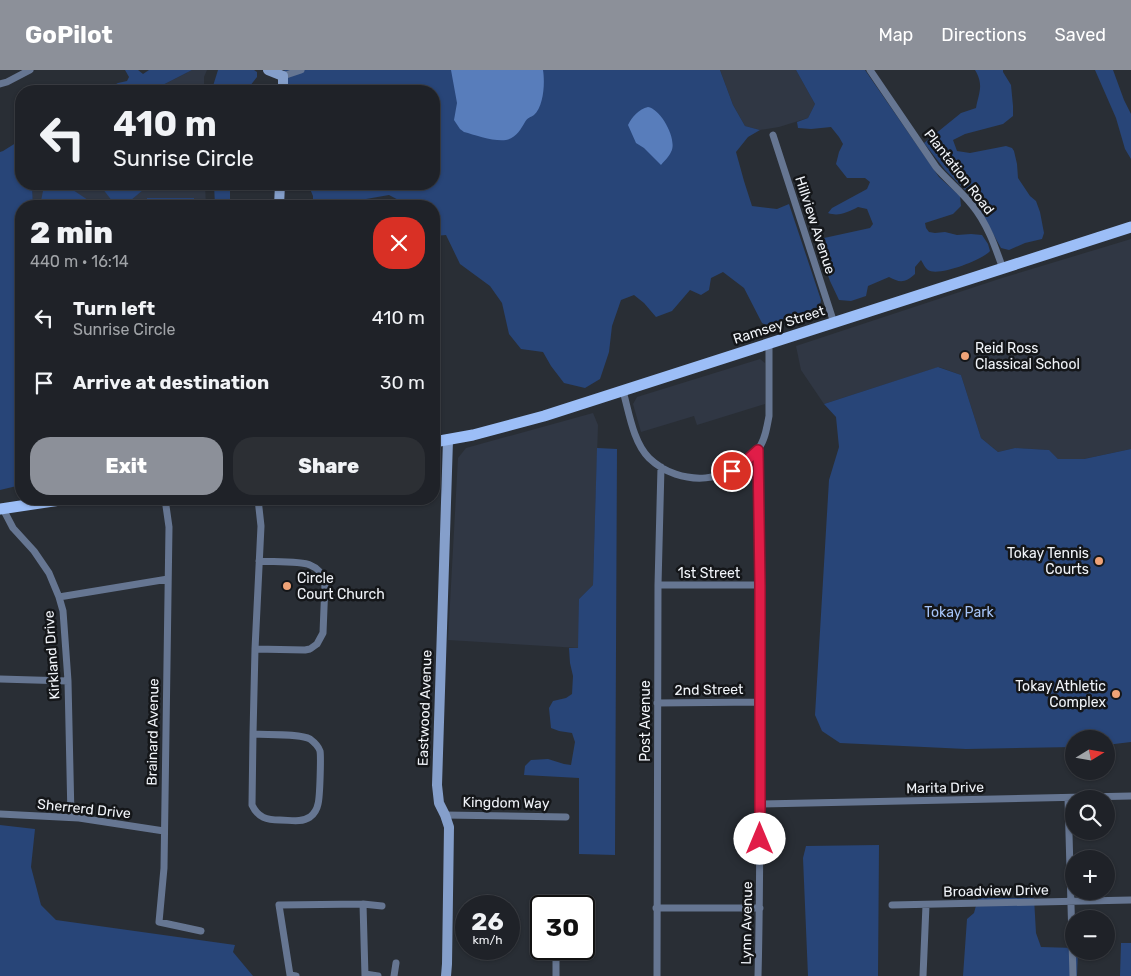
<!DOCTYPE html>
<html lang="en">
<head>
<meta charset="utf-8">
<style>
	:root { --surface:#1f2228; --page:#2c2f34; --text:#f1f3f6; --muted:#a1a4a8; --line:#3c3f45; --accent:#8c9099 }
	body { margin:0; font-family:Rubik,sans-serif; background:var(--page); color:var(--text); height:100vh; display:flex; flex-direction:column; font-size:19px; white-space:nowrap }
	* { box-sizing:border-box; margin:0 }
	p { font-size:16px; color:var(--muted) }
	.icon { flex:none; width:28px; height:28px; fill:none; stroke:currentColor; stroke-width:2; stroke-linecap:round; stroke-linejoin:round }
	.map { position:relative; flex:1; overflow:hidden }
	.details { position:absolute; left:15px; top:130px; width:425px; height:305px; display:flex; flex-direction:column; background:var(--surface); border-radius:20px; box-shadow:0 1px 4px #0004,0 0 0 1px var(--line) }
	.details>* { flex:none }
	.top-card { position:absolute; left:15px; top:15px; width:425px; height:105px; border-radius:20px; box-shadow:0 1px 4px #0004,0 0 0 1px var(--line); background:#1f2228; color:var(--text); overflow:hidden }
	.needle { width:32px; rotate:79deg }
	.tools { position:absolute; left:1065px; top:660px; display:grid; gap:10px }
	.tools a { display:grid; place-items:center; width:50px; height:50px; border-radius:50%; background:var(--surface); box-shadow:0 1px 4px #0004,0 0 0 1px var(--line); font-size:25px }
	.speed { position:absolute; left:455px; top:825px; display:flex; gap:10px; font-size:25px; font-weight:700; text-align:center }
	.speed>* { display:grid; place-content:center; width:65px; height:65px; border-radius:50%; background:var(--surface); box-shadow:0 1px 4px #0004,0 0 0 1px var(--line); line-height:1 }
	.speed small { font-size:12px; font-weight:400 }
	.speed .limit { border:2px solid #111; border-radius:8px; background:#fff; color:#111 }
	.pin { position:absolute; display:grid; place-items:center; width:42px; height:42px; color:#fff; margin:-21px; border:2px solid #fff; border-radius:50%; box-shadow:0 1px 5px #0007 }
	.me { position:absolute; width:55px; margin:-28px; rotate:0deg; stroke-linejoin:round; filter:drop-shadow(0 0 4px #0008) }
	.turn { display:flex; align-items:center; gap:18px; height:105px; padding:0 15px; font-size:22px }
	.turn .icon { width:65px; height:65px; stroke-width:2.5 }
	.turn b { display:block; font-size:35px; line-height:42px }
	.round { display:grid; place-items:center; flex:none; width:52px; height:52px; border-radius:20px; background:var(--page) }
	.overview { display:flex; align-items:center; justify-content:space-between; height:85px; padding:0 15px }
	h1 { font-size:30px; font-weight:800; line-height:38px }
	.cta { display:flex; gap:10px; margin-top:auto; padding:10px 15px }
	.cta a { flex:1; height:58px; border-radius:20px; background:var(--accent); color:#fff; font-size:20px; font-weight:800; line-height:58px; text-align:center }
	.cta a+a { background:var(--page); color:var(--text) }
	ul { padding:0; list-style:none }
	li { display:flex; align-items:center; gap:15px; height:65px; padding:0 15px }
	li div { flex:1 }
	li b { display:block; font-size:19px }
	li em { font-style:normal }
	header { display:flex; align-items:center; gap:30px; box-sizing:border-box; height:70px; padding:0 25px; background:var(--accent); color:#fff }
	header strong { font-size:24px }
	nav { display:flex; gap:28px; margin-inline-start:auto; font-size:18px }
	.map>svg:first-child { display:block }
	.built { fill:#303744 }
	.green { fill:#284578 }
	.water { fill:#587dbb }
	.lines { fill:none; stroke-linecap:round; stroke-linejoin:round }
	.street { stroke:#667692; stroke-width:7 }
	.secondary { stroke:#859fcb; stroke-width:10 }
	.primary { stroke:#9cbef7; stroke-width:11 }
	.route-casing { stroke:#92132f; stroke-width:12 }
	.route { stroke:#e11d48; stroke-width:9 }
	.poi-dot { fill:#efa377; stroke:#141619; stroke-width:2 }
	.labels { text-anchor:middle; dominant-baseline:central; stroke-width:5; stroke-linejoin:round; paint-order:stroke }
	.street-label { font-size:14px; fill:#f1f4f9; stroke:#141619 }
	.poi-label { font-size:14px; fill:#f1f4f9; stroke:#141619; text-anchor:start }
	.park-label { font-size:14px; fill:#a5c3f7; stroke:#141619 }
</style>
</head>
<body>
<header>
<strong>GoPilot</strong>
<nav><a>Map</a><a>Directions</a><a>Saved</a></nav>
</header>
<div class="map">
<svg width="1131" height="906" viewBox="0 0 1131 906">
	<rect width="100%" height="100%" fill="#292e35"/>
	<!-- built -->
	<path class="built" d="M192,0H207L204,7V21H151Z
		M720,0H796L815,34L808,48L779,57L760,60L745,56L733,35Z
		M32,114H205L206,136H33Z
		M1131,169V379L1084,389H1058L1048,380L1015,378L998,382L981,368L961,305L939,297L824,334L801,300L796,276L1002,208Z
		M760,289L765,293V334L697,355L694,346L641,362L633,334L637,327Z
		M593,343L598,355L593,515L579,529V578L448,570L458,388L466,378Z"/>
	<!-- green -->
	<path class="green" d="M125,0H138L143,4L149,0H192L151,21H103L118,13L127,11L129,7Z
		M218,0H254L257,2V7L246,21H213V16Z
		M284,0H720L733,35L745,56L760,60L748,67L736,82L744,111L752,136L777,139L789,134L821,230L819,241L768,256L762,253L744,218L723,202L711,208L709,220L701,225L690,220L672,241L656,247L644,233L634,225L621,230L612,256L609,282L600,309L585,318L564,313L551,296L543,282L521,279L509,264L502,233L490,216L460,194L446,165L434,166V136H407L406,134L389,125L349,132L342,136H313V126L308,114H434V21H288V8Z
		M796,0H865L939,107L960,126L961,136L953,144L925,153L926,158L929,162L935,163L945,162L957,165L971,164L982,165L988,174L990,181C982,190 938,207 928,200C925,198 923,193 921,190L915,197V204C905,213 900,213 889,207L868,216L866,226L851,231L839,230L830,211L819,181L820,174L824,168L870,158L873,154L867,139L858,137C848,142 839,147 828,143L832,138L867,119L870,112L865,108H847L836,94L839,82L843,74L839,67L831,57L811,59L798,58L797,52L808,48L815,34Z
		M975,0H1003V2L1011,15L1013,36V46L1003,54L965,64L953,70L957,81L970,83L1006,76L1012,78L1014,81L1017,94L1018,108L1030,126L1036,131L1040,142L1044,163L1042,169L1025,173L1009,180L1001,178L978,137L967,122L945,100L924,73L961,43L976,38C979,22 984,15 975,0Z
		M1095,0H1113L1124,30L1131,44V89L1125,79L1116,48Z
		M21,68V114H32L33,136H21V415L0,420V82L3,81L19,71Z
		M49,114H64L97,136H40L43,121Z
		M99,114H150L124,136H116Z
		M214,114H230V136H215Z
		M147,128H194V136H147Z
		M938,297L961,305L981,368L998,382L1015,378L1049,380L1058,389H1084L1131,379V672L1106,675V669H1074V677L966,679L840,673L822,661L815,645L829,410L839,377L836,347L824,334Z
		M597,378L617,379L615,785L579,784V708L524,705L525,696L531,690L548,689L564,694L571,695L575,672L572,663L559,661L551,658L549,638L553,631L566,628L572,624L573,606L570,593L569,578H578L579,529L593,515Z
		M0,755L35,759L31,797L41,835L56,850L235,875L233,882L253,906H0Z
		M879,775L878,906H808L803,788L806,776Z
		M978,828H1034L1036,863L1041,877L1074,878V881H1078L1077,906H963L967,849L974,843Z
		M1121,873H1131V906H1120Z"/>
	<!-- water -->
	<path class="water" d="M451,0H543C545,12 544,36 534,45C531,47 527,48 525,52C521,59 516,68 506,70C495,72 475,65 464,62L460,59L454,50L457,33Z
		M648,37C661,39 678,70 671,82C669,87 664,91 661,95L644,78L636,73L628,55C632,47 639,39 648,37Z"/>
	<g class="lines">
		<!-- street -->
		<path class="street" d="M870,0L936,97C947,110 961,121 972,135C987,153 995,176 1003,199
			M283,6L301,0
			M0,14L7,12L30,0
			M773,65L834,253
			M623,321C629,342 633,372 649,388C680,418 733,414 758,379C765,371 767,357 769,346V274
			M758,380C759,480 760,579 760,679C760,755 760,830 758,906
			M165,429L169,457L164,798L159,852L201,861
			M3,439L13,458L34,481L49,503L59,527L63,541L68,611L71,747
			M658,515H760
			M59,527L168,509
			M255,579L305,580L310,579L317,574L323,563L325,513C323,505 318,498 310,495C301,491 270,492 259,491
			M0,609L68,611
			M657,633L760,632
			M253,664C266,665 300,663 310,669C314,672 318,675 320,681C321,686 320,727 318,734C317,739 314,744 310,747C301,753 290,750 280,750C267,750 258,748 252,735Z
			M253,664L255,579L261,456L258,429
			M1068,728L1073,906
			M760,734L1131,726
			M0,744L79,748L164,761
			M445,745L566,747
			M363,834L365,906
			M892,835L1131,830
			M656,838H760
			M556,879V906
			M365,904L378,906
			M296,906L290,905L279,835L363,834L382,836
			M394,906L396,893
			M657,906L658,515L661,397
			M923,906L926,835"/>
		<!-- secondary -->
		<path class="secondary" d="M268,0L283,6V21
			M279,136L280,114
			M446,906L447,894L449,757L445,745L439,733L437,715L448,370"/>
		<!-- primary -->
		<path class="primary" d="M434,372L473,365L544,346L1131,157
			M0,439L67,429"/>
	</g>
	<g class="lines">
		<!-- route casing -->
		<g class="route-casing">
			<path id="route" d="M732,401L746,391L758,380L760,515V769"/>
		</g>
		<!-- route -->
		<use href="#route" class="route"/>
	</g>
	<!-- markers -->
	<g class="poi-dot">
		<circle cx="965" cy="286" r="5"/>
		<circle cx="1099" cy="491" r="5"/>
		<circle cx="287" cy="516" r="5"/>
		<circle cx="1116" cy="624" r="5"/>
	</g>
	<g class="labels">
		<!-- street labels -->
		<g class="street-label">
			<text transform="translate(959 102) rotate(52)">Plantation Road</text>
			<text transform="translate(815 155) rotate(72)">Hillview Avenue</text>
			<text transform="translate(779 255) rotate(-18)">Ramsey Street</text>
			<text x="709" y="503">1st Street</text>
			<text transform="translate(52 585) rotate(-94)">Kirkland Drive</text>
			<text transform="translate(709 620) rotate(-1)">2nd Street</text>
			<text transform="translate(425 638) rotate(-88)">Eastwood Avenue</text>
			<text transform="translate(645 651) rotate(-90)">Post Avenue</text>
			<text transform="translate(153 662) rotate(-89)">Brainard Avenue</text>
			<text transform="translate(945 718) rotate(-1)">Marita Drive</text>
			<text transform="translate(506 733) rotate(1)">Kingdom Way</text>
			<text transform="translate(84 739) rotate(6)">Sherrerd Drive</text>
			<text transform="translate(996 821) rotate(-1)">Broadview Drive</text>
			<text transform="translate(747 853) rotate(-89)">Lynn Avenue</text>
		</g>
		<!-- poi labels -->
		<g class="poi-label">
			<text x="975" y="278">Reid Ross<tspan x="975" dy="16">Classical School</tspan></text>
			<text x="1089" y="483" text-anchor="end">Tokay Tennis<tspan x="1089" dy="16">Courts</tspan></text>
			<text x="297" y="508">Circle<tspan x="297" dy="16">Court Church</tspan></text>
			<text x="1106" y="616" text-anchor="end">Tokay Athletic<tspan x="1106" dy="16">Complex</tspan></text>
		</g>
		<!-- park labels -->
		<g class="park-label">
			<text x="959" y="542">Tokay Park</text>
		</g>
	</g>
</svg>
<div class="tools">
<a><svg class="needle" viewBox="-14 -14 28 28"><path d="M0-13l5 13h-10z" fill="#e53935"/><path d="M0 13l5-13h-10z" fill="#a1a4a8"/></svg></a>
<a><svg class="icon" aria-label="search" viewBox="0 0 24 24"><circle cx="10" cy="10" r="6"/><path d="M15 15l6 6"/></svg></a>
<a>+</a>
<a>−</a>
</div>
<div class="speed"><div>26<small>km/h</small></div><div class="limit">30</div></div>
<div class="pin" style="left:732px;top:401px;background:#d93025"><svg class="icon" aria-label="arrive" viewBox="0 0 24 24"><path d="M6 21V4h12l-3 4 3 4H6"/></svg></div>
<svg class="me" style="left:760px;top:769px" viewBox="-20 -20 40 40"><circle r="19" fill="#fff"/><path d="M0-13L10 11 0 6-10 11z" fill="#e11d48"/></svg>
<div class="top-card">
<div class="turn"><svg class="icon" aria-label="left" viewBox="0 0 24 24"><path d="M17 20v-9H6M10 6l-5 5 5 5"/></svg><div><b>410 m</b>Sunrise Circle</div></div>
</div>
<section class="details">
<div class="overview"><div><h1>2 min</h1><p>440 m · 16:14</p></div><a class="round" style="background:#d93025;color:#fff"><svg class="icon" aria-label="close" viewBox="0 0 24 24"><path d="M6 6l12 12M18 6L6 18"/></svg></a></div>
<ul>
<li><svg class="icon" aria-label="left" viewBox="0 0 24 24"><path d="M17 20v-9H6M10 6l-5 5 5 5"/></svg><div><b>Turn left</b><p>Sunrise Circle</p></div><em>410 m</em></li>
<li><svg class="icon" aria-label="arrive" viewBox="0 0 24 24"><path d="M6 21V4h12l-3 4 3 4H6"/></svg><div><b>Arrive at destination</b></div><em>30 m</em></li>
</ul>
<div class="cta"><a>Exit</a><a>Share</a></div>
</section>
</div>
</body>
</html>
